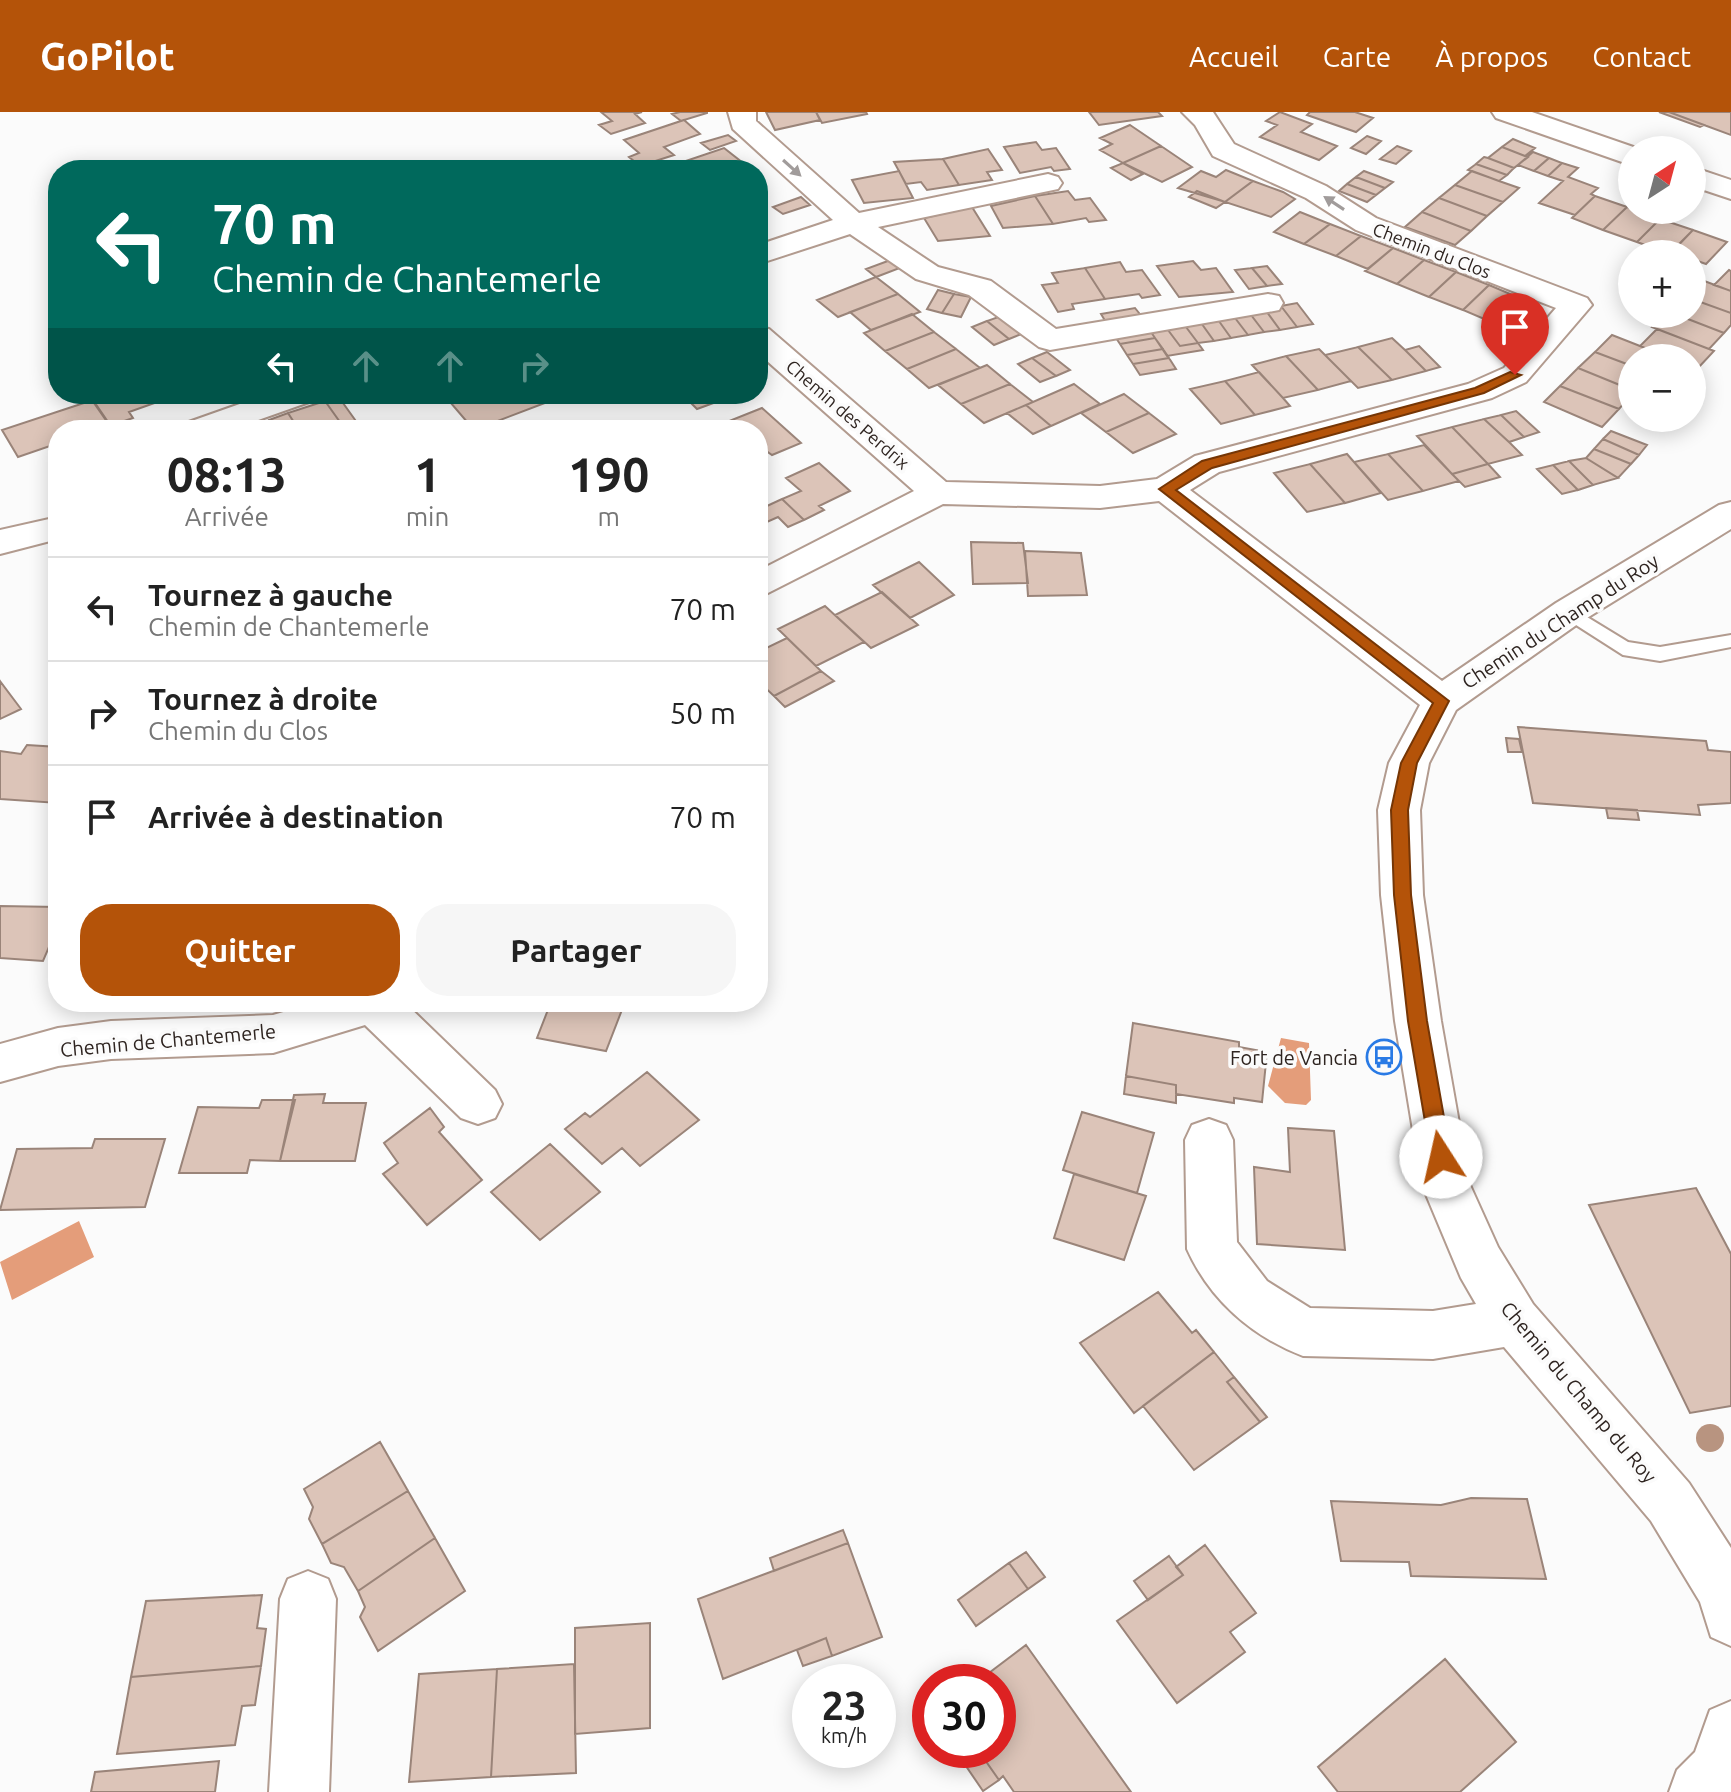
<!DOCTYPE html>
<html lang="fr">
<head>
<meta charset="utf-8">
<style>
	:root { --surface:#fff; --page:#f6f6f6; --text:#222; --muted:#767676; --line:#e0e0e0; --accent:#b45309 }
	body { margin:0; font-family:Ubuntu,sans-serif; background:var(--page); color:var(--text); height:100vh; display:flex; flex-direction:column; font-size:30px; white-space:nowrap }
	* { box-sizing:border-box; margin:0 }
	p { font-size:26px; color:var(--muted) }
	.icon { flex:none; width:44px; height:44px; fill:none; stroke:currentColor; stroke-width:2; stroke-linecap:round; stroke-linejoin:round }
	.map { position:relative; flex:1; overflow:hidden }
	.sheet { position:absolute; left:48px; top:308px; width:720px; height:592px; display:flex; flex-direction:column; background:var(--surface); border-radius:32px; box-shadow:0 4px 20px #0003 }
	.sheet>* { flex:none }
	.banner { position:absolute; left:48px; top:48px; width:720px; height:244px; border-radius:32px; box-shadow:0 4px 20px #0003; background:#00695c; color:#fff; overflow:hidden }
	.needle { width:52px; rotate:36deg }
	.controls { position:absolute; left:1618px; top:24px; display:grid; gap:16px }
	.controls a { display:grid; place-items:center; width:88px; height:88px; border-radius:50%; background:var(--surface); box-shadow:0 4px 20px #0003; font-size:40px }
	.speed { position:absolute; left:792px; top:1552px; display:flex; gap:16px; font-size:40px; font-weight:700; text-align:center }
	.speed>* { display:grid; place-content:center; width:104px; height:104px; border-radius:50%; background:var(--surface); box-shadow:0 4px 20px #0003; line-height:1 }
	.speed small { font-size:20px; font-weight:400 }
	.speed .limit { border:12px solid #d22; background:#fff; color:#111 }
	.pin { position:absolute; display:grid; place-items:center; width:68px; height:68px; color:#fff; margin:-82px -34px; border-radius:50% 50% 50% 0; rotate:-45deg; box-shadow:0 0 8px #0007 }
	.pin .icon { rotate:45deg }
	.me { position:absolute; width:88px; margin:-44px; rotate:350deg; stroke-linejoin:round; filter:drop-shadow(0 0 6px #0008) }
	.turn { display:flex; align-items:center; gap:28px; height:168px; padding:0 32px; font-size:36px }
	.turn .icon { width:104px; height:104px; stroke-width:2.5 }
	.turn b { display:block; font-size:56px; line-height:68px }
	.lanes { display:flex; align-items:center; height:76px; padding:0 32px; background:#0003; justify-content:center; gap:40px; direction:ltr }
	.lanes .off { opacity:.35 }
	.eta { display:flex; justify-content:space-evenly; align-items:center; height:136px; text-align:center }
	.eta b { font-size:48px; font-weight:600; line-height:56px }
	.cta { display:flex; gap:16px; margin-top:auto; padding:16px 32px }
	.cta a { flex:1; height:92px; border-radius:32px; background:var(--accent); color:#fff; font-size:32px; font-weight:600; line-height:92px; text-align:center }
	.cta a+a { background:var(--page); color:var(--text) }
	ul { padding:0; list-style:none }
	li { display:flex; align-items:center; gap:24px; height:104px; padding:0 32px; border-top:2px solid var(--line) }
	li div { flex:1 }
	li b { display:block; font-size:30px }
	li em { font-style:normal }
	header { display:flex; align-items:center; gap:48px; box-sizing:border-box; height:112px; padding:0 40px; background:var(--accent); color:#fff }
	header strong { font-size:38px }
	nav { display:flex; gap:44px; margin-inline-start:auto; font-size:28px }
	.map>svg:first-child { display:block }
	.water { fill:#e49d7a }
	.building { fill:#dcc4b8; stroke:#9a8479; stroke-width:2 }
	.lines { fill:none; stroke-linecap:round; stroke-linejoin:round }
	.lane-casing { stroke:#b29b8f; stroke-width:4 }
	.street-casing { stroke:#b29b8f; stroke-width:4 }
	.secondary-casing { stroke:#b29b8f; stroke-width:4 }
	.lane { fill:#fff; fill-rule:evenodd }
	.street { fill:#fff; fill-rule:evenodd }
	.secondary { fill:#fff; fill-rule:evenodd }
	.tree { fill:#b89480 }
	.oneway { fill:#a19c9b }
	.route { fill:#b45309; stroke:#753606; stroke-width:2 }
	.labels { text-anchor:middle; dominant-baseline:central; stroke-width:7; stroke-linejoin:round; paint-order:stroke }
	.far-street-label { font-size:18px; fill:#2e2420; stroke:#fbfbfb }
	.street-label { font-size:20px; fill:#2e2420; stroke:#fbfbfb }
	.poi-label { font-size:20px; fill:#2e2420; stroke:#fbfbfb; text-anchor:end }
</style>
</head>
<body>
<header>
<strong>GoPilot</strong>
<nav><a>Accueil</a><a>Carte</a><a>À propos</a><a>Contact</a></nav>
</header>
<div class="map">
<svg width="1731" height="1680" viewBox="0 0 1731 1680">
	<rect width="100%" height="100%" fill="#fbfbfb"/>
	<!-- water -->
	<path class="water" d="M1281,926L1309,931L1311,988L1306,993L1285,991L1268,974Z
		M79,1109L94,1145L12,1188L0,1150Z"/>
	<!-- building -->
	<path class="building" d="M601,0H642L635,2L645,11L611,22L599,13L612,9Z
		M680,0H707V1L681,9L672,2Z
		M766,0H816L820,8L775,18Z
		M816,0H866L867,2L822,11Z
		M1089,0H1158L1162,4L1099,13Z
		M1280,0L1312,12L1301,20L1337,34L1319,48L1260,25L1277,13L1266,9Z
		M1310,0H1355L1373,6L1356,20L1307,3Z
		M1659,0H1669L1704,13L1700,15Z
		M1669,0H1731V23L1704,13Z
		M684,8L700,22L664,35L674,43L640,54L629,45L639,41L624,28Z
		M1130,13L1161,34L1123,51L1100,38L1112,32L1100,26Z
		M728,23L736,29L710,38L701,31Z
		M1367,24L1381,29L1366,42L1351,36Z
		M1513,27L1535,36L1525,44L1502,35Z
		M1036,30L1042,38L1056,36L1070,57L1054,59L1051,55L1020,61L1004,35Z
		M1161,34L1192,55L1162,70L1123,51Z
		M1397,34L1411,39L1396,52L1380,47Z
		M1502,35L1525,44L1528,45L1514,56L1488,46Z
		M724,36L743,51L722,58H683L677,52Z
		M988,37L1002,58L987,60L992,68L959,73L943,47Z
		M1533,40L1549,46L1534,59L1518,53Z
		M1484,45L1488,46L1514,56L1507,63L1476,52Z
		M1549,46L1562,51L1548,64L1534,59Z
		M943,47L959,73L927,78L921,70L906,72L894,50Z
		M1123,51L1143,62L1131,68L1111,56Z
		M1562,51L1578,56L1568,65L1598,76L1591,82L1595,84L1575,103L1539,91L1563,69L1548,64Z
		M1476,52L1507,63L1499,69L1468,58Z
		M1226,58L1253,69L1225,90L1178,76L1201,59L1216,65Z
		M899,59L913,86L864,91L852,68Z
		M1364,59L1380,65L1393,70L1385,76L1356,65Z
		M1472,59L1499,69L1519,76L1503,90L1455,73Z
		M1356,65L1385,76L1376,83L1347,72Z
		M1253,69L1283,80L1295,87L1271,105L1225,90Z
		M1347,72L1376,83L1367,90L1339,79Z
		M1455,73L1503,90L1487,104L1439,86Z
		M1068,79L1075,88L1090,86L1106,108L1089,110L1086,106L1053,112L1035,84Z
		M1197,79L1225,90L1216,96L1189,85Z
		M1035,84L1053,112L1003,116L991,94Z
		M1595,84L1627,95L1603,118L1572,106Z
		M801,85L810,93L783,102L773,95Z
		M1439,86L1487,104L1471,119L1422,100Z
		M972,95L990,124L938,129L924,106Z
		M1627,95L1660,107L1637,130L1603,118Z
		M1300,100L1330,112L1304,132L1274,120Z
		M1422,100L1471,119L1455,133L1405,115Z
		M1660,107L1693,118L1670,142L1637,130Z
		M1330,112L1361,124L1336,144L1304,132Z
		M1693,118L1727,130L1706,152L1692,147V142L1672,139Z
		M1361,124L1393,136L1368,157L1336,144Z
		M1393,136L1424,148L1397,172L1365,159Z
		M896,146L905,154L876,165L866,157Z
		M1424,148L1456,160L1429,185L1397,172Z
		M1193,149L1201,158L1216,156L1233,180L1179,185L1157,154Z
		M1120,150L1126,160L1142,158L1160,183L1142,186L1139,182L1105,187L1085,156Z
		M1267,154L1282,172L1267,174L1252,156Z
		M1085,156L1105,187L1072,192L1074,197L1058,200L1042,173L1058,171L1052,161Z
		M1252,156L1267,174L1249,177L1235,158Z
		M1729,158L1731,159V179L1714,173Z
		M1456,160L1489,173L1463,198L1429,185Z
		M876,165L898,182L838,205L817,188Z
		M1699,167L1731,179V201L1692,187V174Z
		M1489,173L1522,187L1496,212L1463,198Z
		M938,178L954,182L942,201L927,197Z
		M898,182L920,200L871,218L850,200Z
		M954,182L971,185L961,205L942,201Z
		M1692,187L1731,201V213L1724,221L1675,202H1692Z
		M1297,191L1313,212L1297,215L1281,194Z
		M1281,194L1297,215L1280,218L1264,196Z
		M1135,196L1143,206L1107,212L1101,202Z
		M1264,196L1280,218L1264,220L1248,199Z
		M1248,199L1264,220L1248,223L1232,202Z
		M912,202L934,220L885,239L864,221Z
		M1232,202L1248,223L1231,226L1216,205Z
		M1664,202H1675L1724,221L1709,237L1652,215Z
		M1001,204L1024,221L1009,227L987,209Z
		M1216,205L1231,226L1214,229L1199,208Z
		M1199,208L1214,229L1198,231L1183,211Z
		M987,209L1009,227L994,233L972,215Z
		M1183,211L1198,231L1180,234L1165,214Z
		M1165,214L1180,234L1198,231L1203,238L1167,244L1149,217Z
		M1149,217L1155,226L1120,232L1114,223Z
		M1657,217L1709,237L1714,239L1698,256L1692,254V246H1671L1640,234Z
		M934,220L956,237L907,257L885,239Z
		M1612,223L1640,234L1667,245L1632,246V254L1595,240Z
		M1155,226L1163,237L1127,243L1120,232Z
		M1392,226L1405,238L1426,259L1392,268L1358,235Z
		M1419,234L1440,255L1426,259L1405,238Z
		M1358,235L1392,268L1358,276L1325,243Z
		M956,237L980,256L929,276L907,257Z
		M1163,237L1169,246L1133,252L1127,243Z
		M1319,237L1351,269L1318,278L1286,244Z
		M1047,240L1070,258L1056,264L1032,246Z
		M1595,240L1632,254V278L1578,256Z
		M1286,244L1318,278L1283,286L1252,253Z
		M1032,246L1056,264L1040,270L1018,252Z
		M1169,246L1176,257L1140,263L1133,252Z
		M987,253L1010,272L961,292L938,273Z
		M1578,256L1632,278V282L1619,297L1560,274Z
		M1259,260L1283,286L1290,294L1255,303L1225,269Z
		M1225,269L1255,303L1221,312L1190,277Z
		M1010,272L1033,290L984,311L961,292Z
		M1074,272L1100,292L1051,314L1026,293Z
		M1560,274L1619,297L1602,315L1544,290Z
		M103,282H176L177,283L129,300L133,306L110,314L94,291L105,286Z
		M473,282H544L550,289L474,318L450,290Z
		M682,282H738L697,297Z
		M1124,282L1149,301L1106,320L1081,301Z
		M338,284L358,312L345,317L325,289Z
		M93,288L108,310L83,318H58L53,333L18,345L2,318Z
		M325,289L345,317L358,312L362,318H299L288,301Z
		M1026,293L1051,314L1033,322L1007,301Z
		M762,296L801,331L772,343L758,333V318H717L714,315Z
		M1516,299L1539,320L1524,325L1501,303Z
		M288,301L299,318H275L269,308Z
		M1149,301L1176,322L1133,341L1106,320Z
		M1501,303L1524,325L1509,330L1484,307Z
		M1484,307L1509,330L1522,343L1488,352L1452,315Z
		M1452,315L1488,352L1452,362L1417,324Z
		M1611,319L1647,333L1639,343L1603,327Z
		M1603,327L1639,343L1631,352L1594,337Z
		M1424,333L1452,362L1459,369L1423,379L1388,342Z
		M1594,337L1631,352L1618,366L1586,346Z
		M1347,342L1354,350L1381,381L1345,391L1310,352Z
		M1388,342L1423,379L1388,388L1354,350Z
		M1586,346L1618,366L1593,373L1569,349Z
		M1569,349L1593,373L1578,378L1553,353Z
		M819,351L850,379L819,394L824,398L804,408L782,387L801,379L786,366Z
		M1310,352L1345,391L1307,400L1274,361Z
		M1488,352L1500,365L1465,375L1452,362Z
		M1553,353L1578,378L1562,382L1537,357Z
		M758,385L767,394L782,387L804,408L788,415L778,405L758,414Z
		M971,430L1023,431L1028,471L973,472Z
		M1025,439L1081,441L1087,483L1028,484Z
		M919,450L954,483L910,506L873,473Z
		M882,480L918,513L871,536L835,503Z
		M825,494L864,530L816,554L778,517Z
		M787,526L821,559L774,584L758,569V540Z
		M821,559L834,569L785,595L774,584Z
		M0,569L21,597L0,607Z
		M1518,615L1706,629L1708,638L1731,640V691L1698,693L1700,703L1533,691Z
		M1506,626L1519,627L1522,640H1508Z
		M27,633L58,635V691L0,687V639L21,642Z
		M1606,696L1637,698L1639,708L1608,706Z
		M0,794L58,795V814L43,849L0,846Z
		M551,890H625L606,939L537,926Z
		M1133,911L1239,930V935L1267,940L1262,990L1234,986V991L1176,982V973L1126,964Z
		M647,960L699,1008L640,1054L622,1036L602,1052L565,1017L585,1001L590,1005Z
		M1126,964L1176,973V991L1124,982Z
		M325,982L323,991H366L355,1049H280L294,983Z
		M262,988H295L280,1049L250,1048L247,1061H179L198,995L259,996Z
		M430,996L444,1015L439,1020L482,1068L427,1113L383,1062L398,1051L384,1031Z
		M1082,1000L1154,1021L1137,1081L1063,1058Z
		M1288,1016L1334,1019L1345,1138L1257,1132L1254,1055L1290,1060Z
		M95,1027H165L145,1095L0,1098L17,1037L92,1036Z
		M550,1032L600,1080L540,1128L491,1080Z
		M1074,1062L1146,1084L1124,1148L1054,1126Z
		M1696,1076L1731,1142V1294L1690,1301L1589,1093Z
		M1158,1180L1192,1221L1196,1218L1214,1240L1134,1301L1080,1231Z
		M1214,1240L1234,1265L1227,1270L1260,1310L1194,1358L1143,1294Z
		M1234,1265L1267,1305L1260,1310L1227,1270Z
		M380,1330L408,1379L322,1432L309,1407L313,1395L304,1377Z
		M408,1379L435,1426L358,1479L344,1455L331,1451L322,1432Z
		M1471,1386L1527,1387L1546,1467L1411,1464L1409,1450L1341,1449L1331,1389L1441,1393Z
		M843,1418L848,1431L774,1459L770,1446Z
		M435,1426L465,1479L378,1539L360,1505L365,1495L358,1479Z
		M848,1431L882,1525L832,1544L826,1526L723,1567L698,1487Z
		M1205,1433L1256,1501L1230,1520L1245,1540L1177,1591L1117,1509L1183,1463L1176,1455Z
		M1026,1440L1045,1465L1028,1477L1009,1451Z
		M1169,1444L1183,1463L1148,1488L1134,1469Z
		M1009,1451L1028,1477L976,1514L958,1488Z
		M262,1483L257,1516L266,1517L261,1554L131,1565L146,1489Z
		M650,1511V1616L575,1622V1516Z
		M826,1526L832,1544L803,1554L797,1538Z
		M1026,1533L1131,1680H1014L1003,1664L999,1668L978,1638H998V1570H977Z
		M1445,1547L1516,1630L1460,1680H1338L1318,1655Z
		M574,1552L576,1661L491,1665L497,1557Z
		M261,1554L255,1593L242,1594L235,1633L117,1642L131,1565Z
		M497,1557L491,1665L409,1670L419,1562Z
		M955,1638H978L999,1668L983,1679Z
		M219,1649L215,1680H91L95,1660Z"/>
	<g class="lines">
		<!-- lane casing -->
		<g class="lane-casing">
			<path id="lane" d="M1569,494L1628,530L1660,535L1731,523V535L1660,549L1623,543L1562,504L1560,500Z"/>
		</g>
		<!-- street casing -->
		<g class="street-casing">
			<path id="street" d="M728,0H756V9L859,101L1048,62L1058,65L1062,71L1058,77L878,115L938,155L991,169L1056,217L1268,182L1279,184L1283,191L1279,198L1268,200L1050,238L1039,235L969,183L916,167L850,122L758,152V133L833,108L733,17Z
				M1182,0H1213L1234,32L1326,74L1376,106L1587,186L1592,193L1526,270L1492,286L1219,360L1190,378L1442,569L1556,491L1719,393L1731,390V417L1582,509L1456,598L1429,651L1420,698L1423,783L1441,909L1470,1073L1498,1135L1533,1192L1689,1371L1731,1436V1534L1711,1525L1700,1490L1651,1409L1504,1235L1433,1247L1303,1244C1251,1224 1210,1188 1187,1137L1185,1028L1192,1013L1209,1007L1226,1013L1233,1028L1237,1130L1267,1169L1310,1196L1433,1199L1476,1192L1461,1166L1422,1073L1395,909L1381,783L1378,698L1389,651L1420,593L1159,389L1100,396L943,392L758,486V459L914,379L758,241V215L769,217L946,370L1100,374L1157,367L1195,344L1468,272L1504,256L1556,196L1356,118L1306,86L1213,44L1195,13Z
				M268,282H316L312,289L230,318H181L186,311Z
				M58,405V427L0,442V418Z
				M318,890H404L495,978L502,992L495,1006L478,1012L461,1006L365,913L273,941L111,947L58,954L0,970V932L58,916L111,909L273,903Z
				M308,1459L328,1467L336,1487L329,1680H269L280,1487L288,1467Z
				M1731,1589V1680H1669L1677,1658L1695,1640L1710,1598Z"/>
		</g>
		<!-- secondary casing -->
		<g class="secondary-casing">
			<path id="secondary" d="M1492,0H1532L1642,38H1632V52L1622,50L1496,6Z
				M1692,55L1731,68V87L1692,74Z"/>
		</g>
		<!-- lane -->
		<use href="#lane" class="lane"/>
		<!-- street -->
		<use href="#street" class="street"/>
		<!-- secondary -->
		<use href="#secondary" class="secondary"/>
	</g>
	<!-- trees -->
	<circle class="tree" cx="1710" cy="1326" r="14"/>
	<!-- one-way arrows -->
	<defs><path id="oneway-solid" d="M-6-.8H1V-3.2L6.5 0L1 3.2V.8H-6Z" transform="scale(2)"/></defs>
	<g class="oneway">
		<use href="#oneway-solid" transform="translate(792 56) rotate(42)"/>
		<use href="#oneway-solid" transform="translate(1334 91) rotate(-147)"/>
	</g>
	<!-- route -->
	<path class="route" d="M1510,260L1521,263L1484,281L1212,356L1176,378L1449,589L1417,651L1408,698L1411,783L1427,909L1451,1045L1441,1054L1431,1045L1408,909L1394,783L1391,698L1401,651L1433,591L1159,377L1202,349L1475,276Z"/>
	<!-- icons -->
	<defs>
		<g id="bus-ring" transform="scale(1.8)"><circle r="9.5" fill="#fbfbfb" stroke="#297ae5" stroke-width="1.5"/><path d="M-5-6H5V4H4V6H2V4H-2V6H-4V4H-5ZM-3.5-4V0h7V-4ZM-3.5 1.2v1.5H-2V1.2ZM2 1.2v1.5H3.5V1.2Z" fill="#297ae5"/></g>
	</defs>
	<g fill-rule="evenodd">
		<use href="#bus-ring" x="1384" y="945"/>
	</g>
	<g class="labels">
		<!-- far-street labels -->
		<g class="far-street-label">
			<text transform="translate(1432 138) rotate(21)">Chemin du Clos</text>
			<text transform="translate(848 302) rotate(41)">Chemin des Perdrix</text>
		</g>
		<!-- street labels -->
		<g class="street-label">
			<text transform="translate(1560 509) rotate(-33)">Chemin du Champ du Roy</text>
			<text transform="translate(168 928) rotate(-5)">Chemin de Chantemerle</text>
			<text transform="translate(1579 1280) rotate(50)">Chemin du Champ du Roy</text>
		</g>
		<!-- poi labels -->
		<g class="poi-label">
			<text x="1358" y="945">Fort de Vancia</text>
		</g>
	</g>
</svg>
<div class="controls">
<a><svg class="needle" viewBox="-14 -14 28 28"><path d="M0-13l5 13h-10z" fill="#e53935"/><path d="M0 13l5-13h-10z" fill="#767676"/></svg></a>
<a>+</a>
<a>−</a>
</div>
<div class="speed"><div>23<small>km/h</small></div><div class="limit">30</div></div>
<div class="pin" style="left:1515px;top:263px;background:#d93025"><svg class="icon" aria-label="arrive" viewBox="0 0 24 24"><path d="M6 21V4h12l-3 4 3 4H6"/></svg></div>
<svg class="me" style="left:1441px;top:1045px" viewBox="-20 -20 40 40"><circle r="19" fill="#fff"/><path d="M0-13L10 11 0 6-10 11z" fill="#b45309"/></svg>
<div class="banner">
<div class="turn"><svg class="icon" aria-label="left" viewBox="0 0 24 24"><path d="M17 20v-9H6M10 6l-5 5 5 5"/></svg><div><b>70 m</b>Chemin de Chantemerle</div></div>
<div class="lanes"><svg class="icon" aria-label="left" viewBox="0 0 24 24"><path d="M17 20v-9H6M10 6l-5 5 5 5"/></svg><svg class="icon off" aria-label="ahead" viewBox="0 0 24 24"><path d="M12 20V5M6 11l6-6 6 6"/></svg><svg class="icon off" aria-label="ahead" viewBox="0 0 24 24"><path d="M12 20V5M6 11l6-6 6 6"/></svg><svg class="icon off" aria-label="right" viewBox="0 0 24 24"><path d="M7 20v-9h11M14 6l5 5-5 5"/></svg></div>
</div>
<section class="sheet">
<div class="eta">
<div><b>08:13</b><p>Arrivée</p></div>
<div><b>1</b><p>min</p></div>
<div><b>190</b><p>m</p></div>
</div>
<ul>
<li><svg class="icon" aria-label="left" viewBox="0 0 24 24"><path d="M17 20v-9H6M10 6l-5 5 5 5"/></svg><div><b>Tournez à gauche</b><p>Chemin de Chantemerle</p></div><em>70 m</em></li>
<li><svg class="icon" aria-label="right" viewBox="0 0 24 24"><path d="M7 20v-9h11M14 6l5 5-5 5"/></svg><div><b>Tournez à droite</b><p>Chemin du Clos</p></div><em>50 m</em></li>
<li><svg class="icon" aria-label="arrive" viewBox="0 0 24 24"><path d="M6 21V4h12l-3 4 3 4H6"/></svg><div><b>Arrivée à destination</b></div><em>70 m</em></li>
</ul>
<div class="cta"><a>Quitter</a><a>Partager</a></div>
</section>
</div>
</body>
</html>
